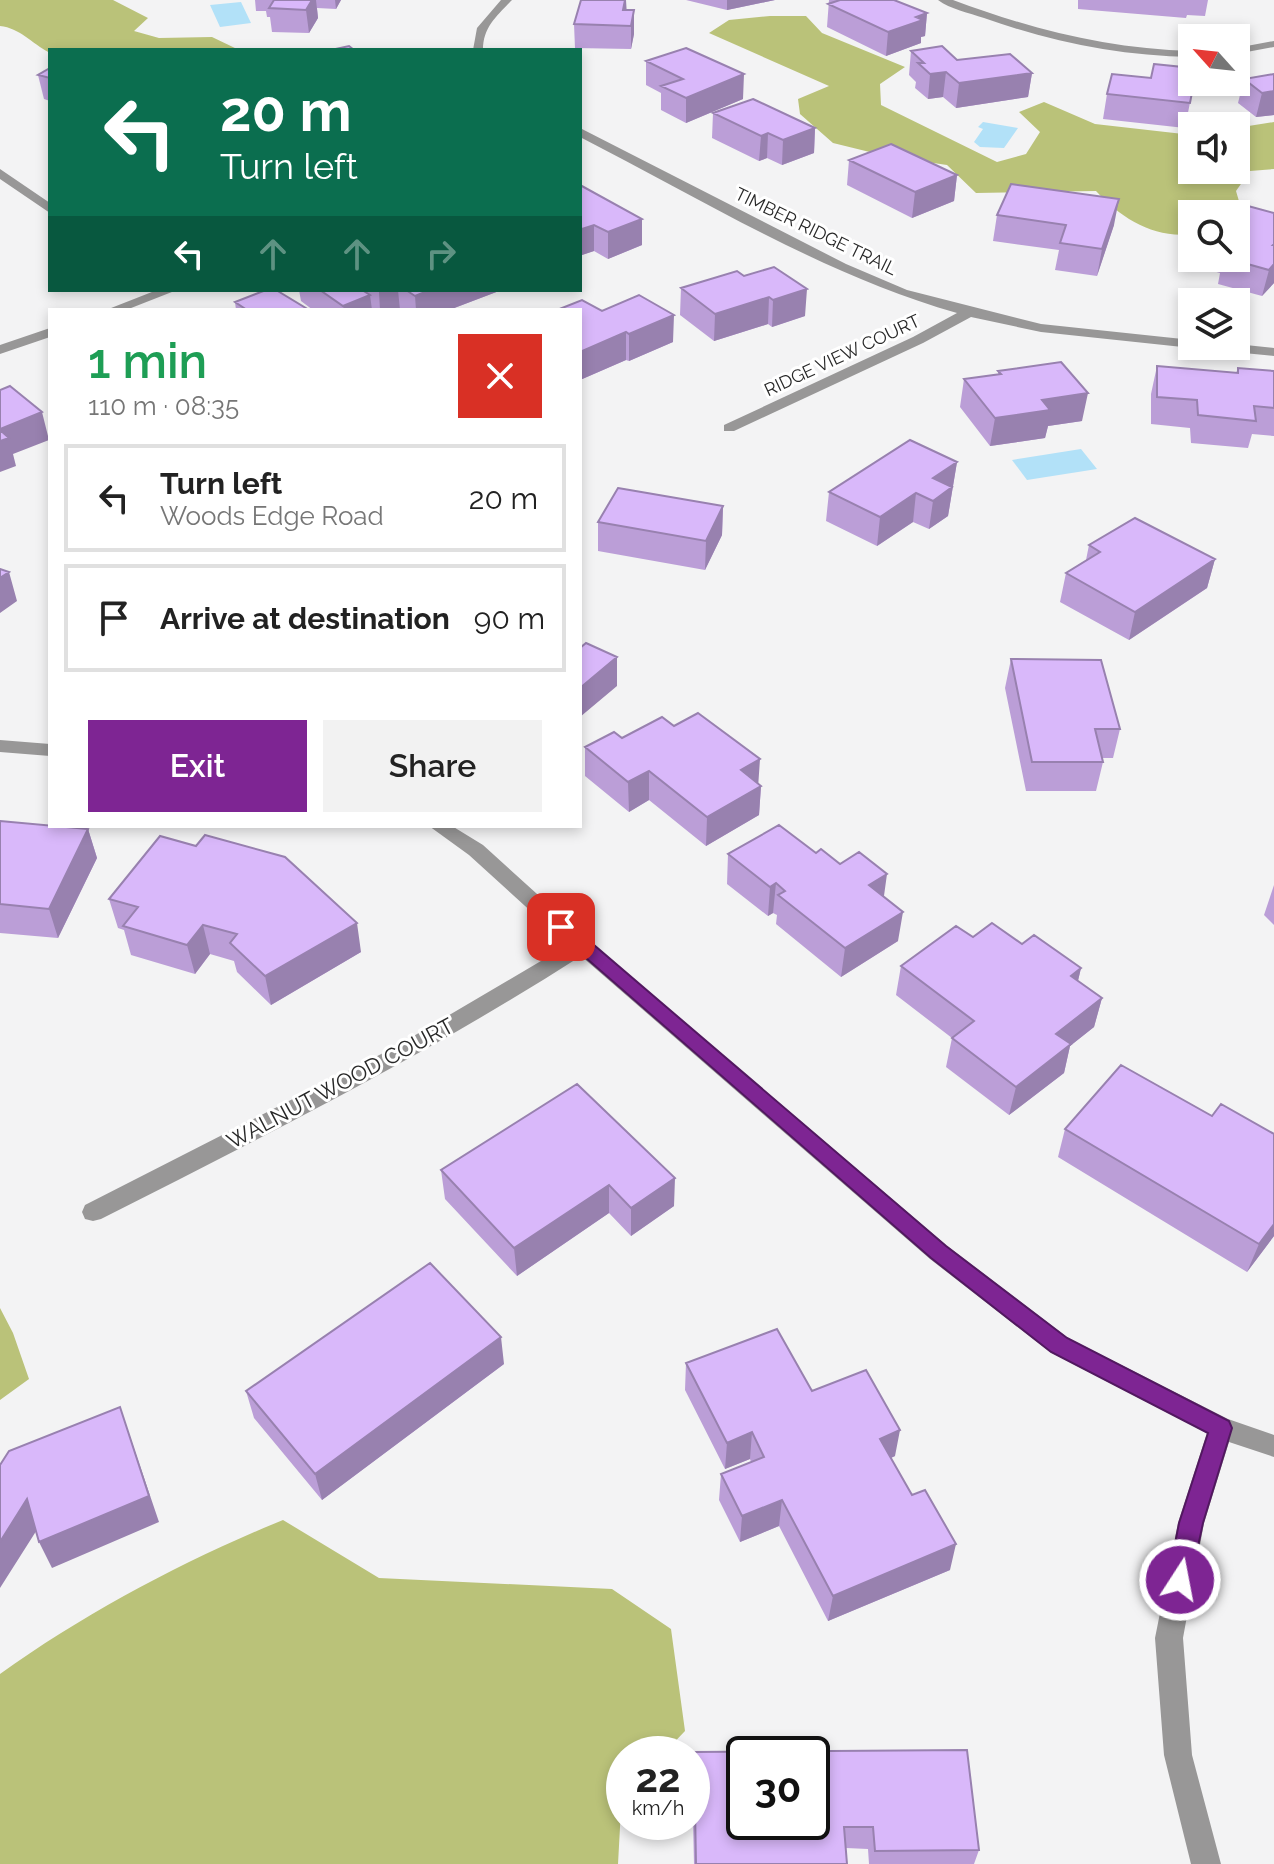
<!DOCTYPE html>
<html lang="en">
<head>
<meta charset="utf-8">
<style>
	:root { --surface:#fff; --page:#f2f2f2; --text:#222; --muted:#767676; --line:#e0e0e0; --accent:#7e2593 }
	body { margin:0; font-family:Raleway,sans-serif; background:var(--page); color:var(--text); height:100vh; display:flex; flex-direction:column; font-size:30px; white-space:nowrap }
	* { box-sizing:border-box; margin:0 }
	p { font-size:26px; color:var(--muted) }
	.icon { flex:none; width:44px; height:44px; fill:none; stroke:currentColor; stroke-width:2; stroke-linecap:round; stroke-linejoin:round }
	.map { position:relative; flex:1; overflow:hidden }
	.details { position:absolute; left:48px; top:308px; width:534px; height:520px; display:flex; flex-direction:column; background:var(--surface); border-radius:0px; box-shadow:0 4px 12px #0003 }
	.details>* { flex:none }
	.top-card { position:absolute; left:48px; top:48px; width:534px; height:244px; border-radius:0px; box-shadow:0 4px 12px #0003; background:#0b6e4f; color:#fff; overflow:hidden }
	.needle { width:52px; rotate:297deg }
	.buttons { position:absolute; left:1178px; top:24px; display:grid; gap:16px }
	.buttons a { display:grid; place-items:center; width:72px; height:72px; border-radius:0px; background:var(--surface); box-shadow:0 4px 12px #0003; font-size:40px }
	.speed { position:absolute; left:606px; top:1736px; display:flex; gap:16px; font-size:40px; font-weight:700; text-align:center }
	.speed>* { display:grid; place-content:center; width:104px; height:104px; border-radius:50%; background:var(--surface); box-shadow:0 4px 12px #0003; line-height:1 }
	.speed small { font-size:20px; font-weight:400 }
	.speed .limit { border:4px solid #111; border-radius:12px; background:#fff; color:#111 }
	.pin { position:absolute; display:grid; place-items:center; width:68px; height:68px; color:#fff; margin:-34px; border-radius:16px; box-shadow:0 4px 12px #0006 }
	.me { position:absolute; width:88px; margin:-44px; rotate:11deg; stroke-linejoin:round; filter:drop-shadow(0 0 6px #0008) }
	.turn { display:flex; align-items:center; gap:28px; height:168px; padding:0 40px; font-size:36px }
	.turn .icon { width:104px; height:104px; stroke-width:2.5 }
	.turn b { display:block; font-size:56px; line-height:68px }
	.lanes { display:flex; align-items:center; height:76px; padding:0 40px; background:#0003; justify-content:center; gap:40px; direction:ltr }
	.lanes .off { opacity:.35 }
	.round { display:grid; place-items:center; flex:none; width:84px; height:84px; border-radius:0px; background:var(--page) }
	.head { display:flex; align-items:center; justify-content:space-between; height:136px; padding:0 40px }
	h1 { font-size:48px; font-weight:600; line-height:60px; color:#1e9e55 }
	.cta { display:flex; gap:16px; margin-top:auto; padding:16px 40px }
	.cta a { flex:1; height:92px; border-radius:0px; background:var(--accent); color:#fff; font-size:32px; font-weight:600; line-height:92px; text-align:center }
	.cta a+a { background:var(--page); color:var(--text) }
	ul { padding:0; list-style:none }
	li { display:flex; align-items:center; gap:24px; height:108px; margin:0 16px 12px; padding:0 24px; border:4px solid var(--line); border-radius:0px }
	li div { flex:1 }
	li b { display:block; font-size:30px }
	li em { font-style:normal }
	.map>svg:first-child { display:block }
	.forest { fill:#bac279 }
	.water { fill:#b2e1f8 }
	.lines { fill:none; stroke-linecap:round; stroke-linejoin:round }
	.minor { fill:#989797; fill-rule:evenodd }
	.wall { fill:#bb9ed7 }
	.shaded-wall { fill:#9881af }
	.building { fill:#d9b8fa; stroke:#9881af; stroke-width:2; fill-rule:evenodd }
	.route { fill:#7e2593; stroke:#521860; stroke-width:2 }
	.labels { text-anchor:middle; dominant-baseline:central; stroke-width:6; stroke-linejoin:round; paint-order:stroke }
	.far-street-label { font-size:18px; fill:#282828; stroke:#fff }
	.street-label { font-size:22px; fill:#282828; stroke:#fff }
</style>
</head>
<body>
<div class="map">
<svg width="1274" height="1864" viewBox="0 0 1274 1864">
	<rect width="100%" height="100%" fill="#f3f3f4"/>
	<!-- forest -->
	<path class="forest" d="M0,0H113L148,18L134,31L159,38L212,37L237,49L50,50V53C31,43 20,28 0,26Z
		M770,16H806L822,33L905,67L880,84L881,105L997,162L1026,154L1040,132L1019,112L1044,102L1095,124L1192,135V170H1236V128L1274,122V169L1250,171L1236,191L1241,208L1236,215L1192,214V234C1154,239 1121,218 1096,191L976,193L947,165L886,156L833,143L800,114L798,99L829,86L709,33L729,20Z
		M0,1308L13,1333L29,1379L0,1400Z
		M283,1520L379,1578L612,1589L671,1629L685,1731L663,1754H624L618,1864H0V1674C87,1612 183,1561 283,1520Z"/>
	<!-- water -->
	<path class="water" d="M241,2L251,23L220,27L210,5Z
		M983,122L1018,128L1004,148L980,147L974,142L983,129L978,127Z
		M1081,449L1097,469L1027,480L1012,460Z"/>
	<g class="lines">
		<!-- minor -->
		<path class="minor" d="M501,0H512C497,16 483,27 483,50H473L477,28Z
			M938,0H953C1031,29 1108,49 1192,51V57C1120,56 1052,42 984,18C969,13 950,9 938,0Z
			M1274,41V47L1236,54V48Z
			M580,128L846,264L907,290L1041,324L1192,340V346H1198L1192,348L1041,332L971,317L923,343L734,431H724V425L913,337L957,313C824,275 703,200 580,137Z
			M0,169L50,203V213L0,179Z
			M157,290H177L126,310H106Z
			M50,328V337L0,354V345Z
			M1236,344L1274,348V356L1213,350L1206,346Z
			M0,740L50,744V756L0,752Z
			M429,826H452L483,845L589,941L946,1245L1068,1338L1228,1419L1274,1435V1457L1229,1442L1204,1523L1183,1638L1192,1755L1221,1864H1191L1164,1755L1155,1638L1178,1523L1207,1433L1050,1352L930,1259L581,956C427,1055 264,1136 101,1219L93,1221L85,1219L82,1212L85,1205L395,1047L568,945L469,855Z"/>
	</g>
	<!-- wall -->
	<path class="wall" d="M255,0H341L336,9L317,8L318,18L309,33L272,32L270,17H267L266,11H256Z
		M686,0H775L727,10Z
		M829,0H894L927,13L925,36L921,37V43L886,56L827,27Z
		M1078,0H1208L1205,16L1187,15L1186,18L1078,9Z
		M626,10H634V34L631,49L575,48L574,24Z
		M911,51L1032,73L1028,97L956,108L943,97L928,99L915,88L916,82L909,75Z
		M646,61L743,99L686,123L661,110V93L646,85Z
		M50,68V101L44,99L38,75Z
		M1274,74V115L1256,117L1238,103L1244,79Z
		M1194,82L1185,128L1103,119L1107,94Z
		M713,113L815,128L814,153L782,165L767,158L759,161L712,138Z
		M849,160L957,175L954,201L912,218L847,185Z
		M580,185L642,219V245L608,259L594,251L582,255L580,254Z
		M1274,213V283L1262,296L1218,284L1220,273L1206,269L1209,258H1236Z
		M997,215L1114,225L1097,276L1055,270L1059,250L993,241Z
		M737,271L805,316L772,327L768,324L714,341L680,315L681,288Z
		M299,290H498L499,291L449,310H313L301,301Z
		M235,302L309,310H236Z
		M602,311L673,342L629,361L626,360L580,380Z
		M1157,366L1236,373L1238,368L1274,371V436L1252,434L1248,448L1191,443L1190,428L1151,424V394Z
		M998,371L1082,421L1048,426L1045,438L990,446L960,407L964,379L998,374Z
		M957,462L948,516L929,529L913,522L877,546L826,521L829,492Z
		M723,506L722,535L705,570L598,551V522Z
		M1089,545L1215,559L1207,588L1129,640L1060,602L1066,573L1086,560Z
		M1011,659L1120,729L1113,758H1102L1103,762L1096,791H1026L1005,688Z
		M674,726L761,786L759,815L706,846L649,800L629,812L585,776V747Z
		M0,821L88,829L97,858L58,938L0,933Z
		M728,854L884,897L898,941L841,977L776,924L777,915L773,913L768,916L727,884Z
		M1274,885V925L1264,915Z
		M109,899L361,952L271,1005L237,972L234,961L210,954L195,974L131,955L124,930L118,928Z
		M973,937L1022,944L1081,968L1078,981L1102,998L1094,1027L1070,1046L1064,1073L1009,1115L946,1067L952,1038L896,995L901,966Z
		M577,1084L674,1206L631,1236L609,1213L517,1276L445,1199L441,1170Z
		M1212,1116L1274,1134V1236L1247,1272L1058,1157L1065,1129Z
		M686,1363L812,1391L895,1456L891,1458L950,1570L828,1621L779,1526L740,1542L719,1500L721,1474L751,1462L750,1459L725,1469L685,1390Z
		M504,1364L322,1500L254,1418L246,1391Z
		M694,1752L979,1850L974,1864H869L868,1849L846,1848L847,1864H694L692,1774Z"/>
	<!-- shaded-wall -->
	<path class="shaded-wall" d="M307,0H316L318,18L309,33L306,10Z
		M335,0H341L336,9Z
		M625,0H626L627,16L623,10Z
		M727,0H775L727,10Z
		M634,10V34L631,49V26Z
		M927,13L925,36L921,37V43L886,56L888,32L916,17Z
		M946,72L943,97L928,99L930,74Z
		M1032,73L1028,97L956,108L959,83Z
		M744,74L743,99L686,123V98Z
		M1274,91V115L1256,117L1262,93Z
		M815,128L814,153L782,165L783,140Z
		M768,133L767,158L759,161L761,136Z
		M957,175L954,201L912,218L915,192Z
		M1119,199L1114,225L1097,276L1102,249Z
		M642,219V245L608,259V232Z
		M594,225V251L582,255V229Z
		M1274,264V283L1262,296L1269,270Z
		M807,289L805,316L772,327L773,300Z
		M355,290H364L365,297L370,295L372,310H344L343,306Z
		M384,290H398L400,310H380L379,292Z
		M430,290H498L499,291L449,310H416L415,296Z
		M769,297L768,324L714,341L715,314Z
		M674,315L673,342L629,361V334Z
		M626,332V360L580,380V352Z
		M1088,393L1082,421L1048,426L1045,438L990,446L995,418L1042,400Z
		M42,412L49,440L13,454L16,466L0,472V429Z
		M957,462L948,516L929,529L933,501V478Z
		M916,493L913,522L877,546L880,517Z
		M723,506L722,535L705,570L706,541Z
		M1215,559L1207,588L1129,640L1135,612Z
		M9,572L17,601L0,613V578Z
		M617,657V686L580,717V688Z
		M760,759L758,788L761,786L759,815L706,846L707,817L741,770Z
		M649,771V800L629,812L628,782Z
		M88,829L97,858L58,938L49,909Z
		M887,874L883,903L869,885Z
		M776,883L773,913L768,916L770,887Z
		M903,912L898,941L841,977L845,948Z
		M357,923L361,952L271,1005L265,976Z
		M203,925L210,954L195,974L187,945Z
		M1081,968L1074,997L1071,976Z
		M1102,998L1094,1027L1070,1046L1064,1073L1009,1115L1016,1087L1056,1034Z
		M675,1178L674,1206L631,1236V1208Z
		M609,1185V1213L517,1276L514,1248Z
		M1274,1224V1236L1247,1272L1259,1244Z
		M501,1337L504,1364L322,1500L315,1474Z
		M120,1407L159,1522L52,1568L39,1542Z
		M900,1430L895,1456L875,1465L880,1439Z
		M752,1432L750,1459L725,1469L727,1443Z
		M27,1499L40,1525L0,1588V1542Z
		M782,1500L779,1526L740,1542L742,1516Z
		M956,1544L950,1570L828,1621L833,1596Z"/>
	<!-- building -->
	<path class="building" d="M274,0H312L306,10L269,8Z
		M581,0H625L623,10H634L631,26L574,24Z
		M840,0H894L927,13L916,17L923,20L888,32L828,4Z
		M349,46L354,50H331Z
		M942,46L957,60L1010,54L1032,73L959,83L946,72L930,74L918,63H924L911,51Z
		M686,48L744,74L686,98L661,86L683,79L646,61Z
		M1154,64L1192,68V82H1194L1190,103L1107,94L1112,74L1151,78Z
		M50,68V78L38,75Z
		M1274,74V91L1262,93L1244,79Z
		M753,99L815,128L783,140L768,133L761,136L713,113Z
		M891,144L957,175L915,192L849,160Z
		M1011,184L1119,199L1102,249L1060,243L1066,225L997,215Z
		M580,185L642,219L608,232L594,225L582,229L580,228Z
		M1248,206L1274,213V244L1273,245H1274V264L1269,270L1226,258H1236V218Z
		M774,267L807,289L773,300L769,297L715,314L681,288L737,271L744,276Z
		M266,290H276L309,310H247L235,302Z
		M320,290H362L370,295L343,306Z
		M406,290H430L415,296Z
		M639,295L674,315L629,334L626,332L580,352V310H557L582,300L602,311Z
		M1061,362L1088,393L1042,400L1050,410L995,418L964,379L1001,374L998,371Z
		M1157,366L1238,373V368L1274,371V408L1254,406L1256,421L1198,415L1197,400L1157,397Z
		M10,386L42,412L0,429V390Z
		M0,430L9,438L0,441Z
		M910,440L957,462L933,478L952,487L933,501L916,493L880,517L829,492Z
		M618,488L723,506L706,541L598,522Z
		M1135,518L1215,559L1135,612L1066,573L1100,552L1089,545Z
		M0,569L9,572L0,578Z
		M586,643L617,657L580,688V648Z
		M1011,659L1101,660L1120,729H1095L1103,762H1032Z
		M698,713L760,759L741,770L761,786L707,817L649,771L628,782L585,747L614,732L622,738L662,717L674,726Z
		M0,821L88,829L49,909L0,904Z
		M779,825L816,853L821,849L840,864L859,852L887,874L869,885L903,912L845,948L778,895L785,891L776,883L770,887L728,854Z
		M205,835L285,857L357,923L265,976L230,943L237,934L203,925L187,945L123,926L138,907L109,899L160,836L196,846Z
		M992,923L1022,944L1034,935L1081,968L1071,976L1102,998L1056,1034L1071,1044L1016,1087L952,1038L974,1021L901,966L956,926L973,937Z
		M1121,1065L1212,1116L1221,1104L1274,1134V1224L1259,1244L1065,1129Z
		M577,1084L675,1178L631,1208L609,1185L514,1248L441,1170Z
		M430,1263L501,1337L315,1474L246,1391Z
		M777,1329L812,1391L866,1370L900,1430L880,1439L912,1495L925,1490L956,1544L833,1596L782,1500L742,1516L721,1474L764,1457L752,1432L727,1443L686,1363Z
		M120,1407L149,1496L39,1542L27,1499L0,1542V1465L9,1451Z
		M967,1750L979,1850L875,1851L873,1827H844L847,1864H696L694,1752ZM744,1754H812V1822H744Z"/>
	<!-- route -->
	<path class="route" d="M561,920L567,922L946,1246L1067,1338L1229,1421L1232,1428L1203,1523L1189,1589L1180,1592L1172,1589L1168,1580L1179,1523L1208,1433L1051,1352L931,1258L555,931L552,927Z"/>
	<g class="labels">
		<!-- far-street labels -->
		<g class="far-street-label">
			<text transform="translate(816 231) rotate(26)">TIMBER RIDGE TRAIL</text>
			<text transform="translate(842 355) rotate(-25)">RIDGE VIEW COURT</text>
		</g>
		<!-- street labels -->
		<g class="street-label">
			<text transform="translate(340 1083) rotate(-28)">WALNUT WOOD COURT</text>
		</g>
	</g>
</svg>
<div class="buttons">
<a><svg class="needle" viewBox="-14 -14 28 28"><path d="M0-13l5 13h-10z" fill="#e53935"/><path d="M0 13l5-13h-10z" fill="#767676"/></svg></a>
<a><svg class="icon" aria-label="sound" viewBox="0 0 24 24"><path d="M4 9h4l5-4v14l-5-4H4zM17 9q2 3 0 6"/></svg></a>
<a><svg class="icon" aria-label="search" viewBox="0 0 24 24"><circle cx="10" cy="10" r="6"/><path d="M15 15l6 6"/></svg></a>
<a><svg class="icon" aria-label="layers" viewBox="0 0 24 24"><path d="M12 4l9 5-9 5-9-5zM3 14l9 5 9-5"/></svg></a>
</div>
<div class="speed"><div>22<small>km/h</small></div><div class="limit">30</div></div>
<div class="pin" style="left:561px;top:927px;background:#d93025"><svg class="icon" aria-label="arrive" viewBox="0 0 24 24"><path d="M6 21V4h12l-3 4 3 4H6"/></svg></div>
<svg class="me" style="left:1180px;top:1580px" viewBox="-20 -20 40 40"><circle r="17" fill="#7e2593" stroke="#fff" stroke-width="3"/><path d="M0-11L8 9 0 5-8 9z" fill="#fff"/></svg>
<div class="top-card">
<div class="turn"><svg class="icon" aria-label="left" viewBox="0 0 24 24"><path d="M17 20v-9H6M10 6l-5 5 5 5"/></svg><div><b>20 m</b>Turn left</div></div>
<div class="lanes"><svg class="icon" aria-label="left" viewBox="0 0 24 24"><path d="M17 20v-9H6M10 6l-5 5 5 5"/></svg><svg class="icon off" aria-label="ahead" viewBox="0 0 24 24"><path d="M12 20V5M6 11l6-6 6 6"/></svg><svg class="icon off" aria-label="ahead" viewBox="0 0 24 24"><path d="M12 20V5M6 11l6-6 6 6"/></svg><svg class="icon off" aria-label="right" viewBox="0 0 24 24"><path d="M7 20v-9h11M14 6l5 5-5 5"/></svg></div>
</div>
<section class="details">
<div class="head"><div><h1>1 min</h1><p>110 m · 08:35</p></div><a class="round" style="background:#d93025;color:#fff"><svg class="icon" aria-label="close" viewBox="0 0 24 24"><path d="M6 6l12 12M18 6L6 18"/></svg></a></div>
<ul>
<li><svg class="icon" aria-label="left" viewBox="0 0 24 24"><path d="M17 20v-9H6M10 6l-5 5 5 5"/></svg><div><b>Turn left</b><p>Woods Edge Road</p></div><em>20 m</em></li>
<li><svg class="icon" aria-label="arrive" viewBox="0 0 24 24"><path d="M6 21V4h12l-3 4 3 4H6"/></svg><div><b>Arrive at destination</b></div><em>90 m</em></li>
</ul>
<div class="cta"><a>Exit</a><a>Share</a></div>
</section>
</div>
</body>
</html>
